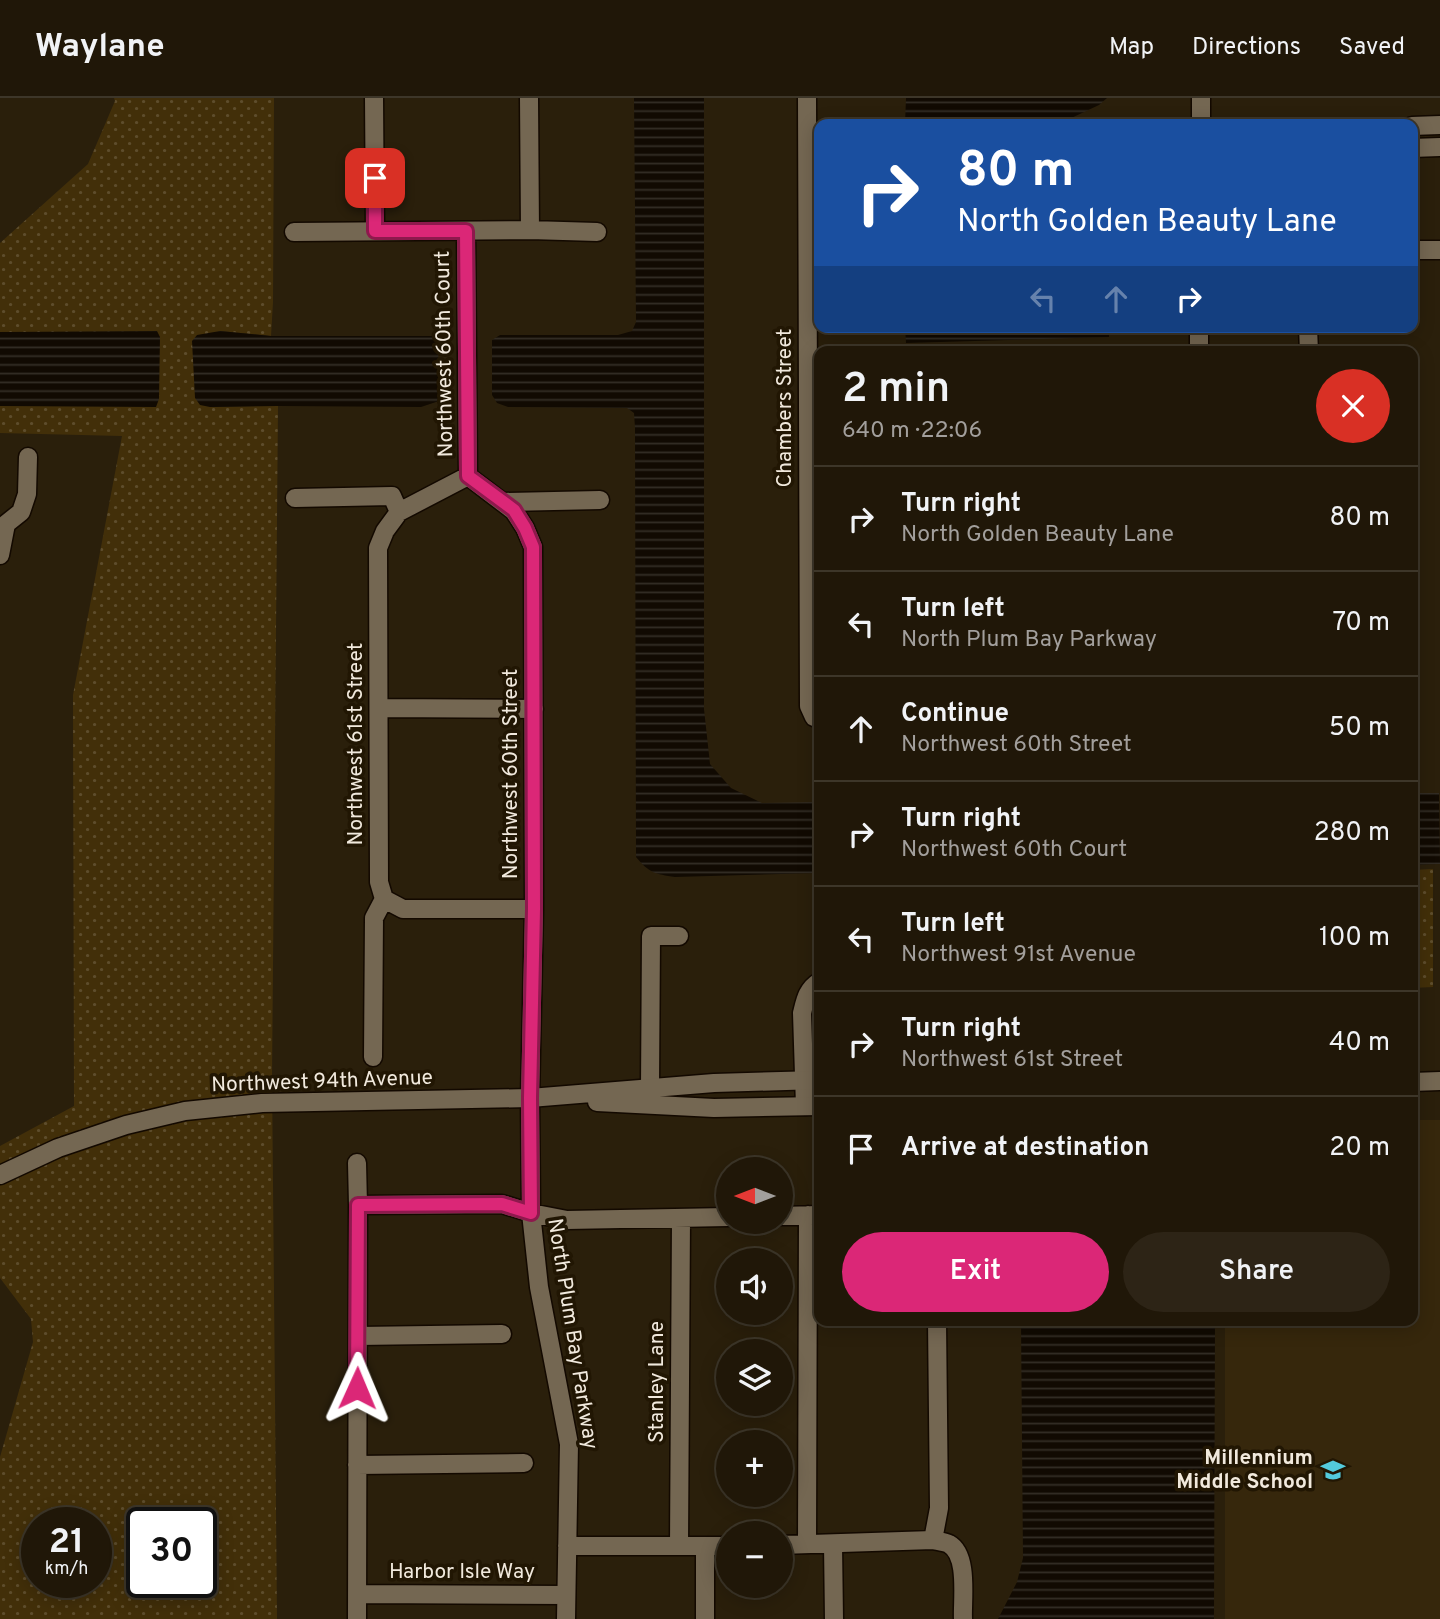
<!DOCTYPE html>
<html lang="en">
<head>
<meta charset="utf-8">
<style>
	:root { --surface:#201708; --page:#2d2416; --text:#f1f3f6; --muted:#a29f9c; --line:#3d3629; --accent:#db2777 }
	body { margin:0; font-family:Overpass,sans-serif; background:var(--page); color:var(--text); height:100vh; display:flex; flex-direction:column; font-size:26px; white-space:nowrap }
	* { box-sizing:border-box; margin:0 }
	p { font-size:23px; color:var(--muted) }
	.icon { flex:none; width:38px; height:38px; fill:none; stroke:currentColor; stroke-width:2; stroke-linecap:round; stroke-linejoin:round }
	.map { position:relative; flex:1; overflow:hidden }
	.side { position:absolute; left:814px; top:248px; width:604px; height:980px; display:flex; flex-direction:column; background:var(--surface); border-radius:14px; box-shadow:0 4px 18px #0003,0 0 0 2px var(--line) }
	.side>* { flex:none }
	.hud { position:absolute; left:814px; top:21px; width:604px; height:214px; border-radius:14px; box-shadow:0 4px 18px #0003,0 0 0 2px var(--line); background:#1a4fa0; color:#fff; overflow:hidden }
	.needle { width:46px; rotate:270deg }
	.tools { position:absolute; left:716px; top:1059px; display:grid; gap:14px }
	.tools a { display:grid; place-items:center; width:77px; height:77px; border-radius:50%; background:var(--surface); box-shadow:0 4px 18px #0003,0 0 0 2px var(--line); font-size:35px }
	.speed { position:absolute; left:21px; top:1409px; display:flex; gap:14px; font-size:35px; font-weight:700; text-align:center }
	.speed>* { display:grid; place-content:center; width:91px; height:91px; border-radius:50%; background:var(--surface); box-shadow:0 4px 18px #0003,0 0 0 2px var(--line); line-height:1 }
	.speed small { font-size:18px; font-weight:400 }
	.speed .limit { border:4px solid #111; border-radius:10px; background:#fff; color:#111 }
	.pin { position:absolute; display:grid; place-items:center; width:60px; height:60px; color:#fff; margin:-30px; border-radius:14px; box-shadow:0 4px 10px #0006 }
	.me { position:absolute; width:77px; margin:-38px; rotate:1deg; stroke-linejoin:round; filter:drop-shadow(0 0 5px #0008) }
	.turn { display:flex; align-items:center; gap:24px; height:147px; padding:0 28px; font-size:32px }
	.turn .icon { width:91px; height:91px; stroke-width:2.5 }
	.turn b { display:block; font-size:49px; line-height:60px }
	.lanes { display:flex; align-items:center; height:66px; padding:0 28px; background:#0003; justify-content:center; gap:35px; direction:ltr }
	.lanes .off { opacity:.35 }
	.round { display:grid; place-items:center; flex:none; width:74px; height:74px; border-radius:37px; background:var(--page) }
	.summary { display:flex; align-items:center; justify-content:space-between; height:119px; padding:0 28px }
	h1 { font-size:42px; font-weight:600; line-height:52px }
	.action { display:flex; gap:14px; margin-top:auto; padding:14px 28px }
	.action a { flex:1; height:80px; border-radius:42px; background:var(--accent); color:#fff; font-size:28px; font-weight:600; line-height:80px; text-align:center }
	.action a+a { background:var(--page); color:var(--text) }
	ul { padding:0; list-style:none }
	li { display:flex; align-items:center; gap:21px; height:105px; padding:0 28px; border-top:2px solid var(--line) }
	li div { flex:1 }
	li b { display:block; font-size:26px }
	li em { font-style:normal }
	header { display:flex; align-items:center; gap:42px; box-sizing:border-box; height:98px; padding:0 35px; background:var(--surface); border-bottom:2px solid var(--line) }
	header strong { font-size:33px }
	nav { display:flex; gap:38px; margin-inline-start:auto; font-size:24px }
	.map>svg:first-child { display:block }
	.built { fill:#36270c }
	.green { fill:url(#green-dots); fill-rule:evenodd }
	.water { fill:url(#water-rules) }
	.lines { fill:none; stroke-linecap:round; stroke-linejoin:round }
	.street-casing { stroke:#130900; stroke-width:21 }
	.secondary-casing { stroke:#130900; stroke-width:21 }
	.street { stroke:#746752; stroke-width:18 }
	.secondary { stroke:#746752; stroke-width:18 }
	.route-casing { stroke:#8e194d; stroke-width:18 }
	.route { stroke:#db2777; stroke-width:12 }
	.labels { text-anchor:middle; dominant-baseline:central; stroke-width:7; stroke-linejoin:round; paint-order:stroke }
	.street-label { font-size:21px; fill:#f1e9dd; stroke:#211603 }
	.poi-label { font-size:21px; font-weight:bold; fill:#f1e9dd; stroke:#211603; text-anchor:end }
</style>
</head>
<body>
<header>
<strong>Waylane</strong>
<nav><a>Map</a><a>Directions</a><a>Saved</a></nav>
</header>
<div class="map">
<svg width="1440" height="1521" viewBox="0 0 1440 1521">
	<defs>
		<pattern id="green-dots" width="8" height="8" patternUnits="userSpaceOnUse" patternTransform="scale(1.75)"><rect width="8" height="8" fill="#422f09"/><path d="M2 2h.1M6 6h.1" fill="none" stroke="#5e4d2c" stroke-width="1.8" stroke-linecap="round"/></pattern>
		<pattern id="water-rules" width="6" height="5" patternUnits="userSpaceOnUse" patternTransform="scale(1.75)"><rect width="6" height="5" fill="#110a02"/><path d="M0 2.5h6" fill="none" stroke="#342e26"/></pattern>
	</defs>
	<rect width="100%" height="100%" fill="#2a1f0b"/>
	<!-- built -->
	<path class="built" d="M1412,1022H1440V1521H1225V1223H1412Z"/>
	<!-- green -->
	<path class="green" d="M114,0H274L273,204L271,238L220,233L210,309L278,308L272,979L277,1521H0V1359L33,1244L31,1221L0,1180V1048L74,1008L73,597L122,338L0,335V145L88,66L115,3ZM37,1424H96V1484H37ZM142,1424H201V1484H142Z
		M1433,771V889L1412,890V772Z"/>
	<!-- water -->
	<path class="water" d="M634,0H704V611L710,666L731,690L762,705L819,704V775L675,779C655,776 649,775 636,759L635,330L634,315L627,310L508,309L497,305L492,297V242L500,237H618L632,233L636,224Z
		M906,0H1107L1099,7L1065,23L1061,26H905Z
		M905,229H1109V239L906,245Z
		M157,233L160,239L159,301L156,309L0,308V234Z
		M220,233L271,238H433L438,241L439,303L421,309L278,308L210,309L200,307L195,300L192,243L197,237Z
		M1412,695H1439L1440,766L1412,767Z
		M1021,1223H1215L1214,1521H998L1017,1484L1023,1460Z"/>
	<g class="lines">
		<!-- street casing -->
		<g class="street-casing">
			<path id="street" d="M374,0L375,133
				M529,0L530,132
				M807,0L809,608L814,619L819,621
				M1201,26V0
				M1412,28L1440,27
				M1412,50L1440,49
				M466,133L468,378
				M294,134L530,132L597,134
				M1412,152H1440
				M1308,229L1309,254
				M1199,254V229
				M468,378L514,413L525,430L533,449L534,811L530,1000L531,1115L539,1189L569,1346L566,1521
				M295,400L392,398L399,414
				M503,404L600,402
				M0,457L6,426L21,414L27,396L28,359
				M379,610L534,611
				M384,801L403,811H534
				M373,959L374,820L384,801L379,784L378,450L385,433L399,414L468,378
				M650,990L651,838H679
				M805,1008L802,915C805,903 807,891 819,884
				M357,1065L358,1107L357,1521
				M358,1107L502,1106L531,1115L567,1122L728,1119
				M780,1118L819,1117
				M358,1238L502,1236
				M357,1367L524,1365
				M933,1442L939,1410L937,1223
				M807,1446L808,1117
				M833,1446L834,1521
				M780,1447L933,1442C937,1443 945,1444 949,1446C969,1457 962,1502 963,1521
				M567,1448H728
				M679,1448L681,1121
				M357,1496L566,1497
				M705,1521V1448"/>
		</g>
		<!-- secondary casing -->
		<g class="secondary-casing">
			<path id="secondary" d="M1412,984L1440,983
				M597,1004L714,1010L819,1008
				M0,1077L58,1050L126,1027L185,1013L262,1005L530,1000L714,985L819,982"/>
		</g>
		<!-- street -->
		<use href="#street" class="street"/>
		<!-- secondary -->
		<use href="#secondary" class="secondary"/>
	</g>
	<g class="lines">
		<!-- route casing -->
		<g class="route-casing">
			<path id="route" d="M357,1290L358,1107L502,1106L531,1115L530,1000L534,811L533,449L525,430L514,412L468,378L466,133H375V80"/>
		</g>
		<!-- route -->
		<use href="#route" class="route"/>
	</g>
	<!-- icons -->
	<defs>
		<g id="school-bare" transform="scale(1.89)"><path d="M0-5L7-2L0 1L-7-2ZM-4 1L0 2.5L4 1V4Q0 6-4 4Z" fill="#53cadc" stroke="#211603" stroke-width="2.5" paint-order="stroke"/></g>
	</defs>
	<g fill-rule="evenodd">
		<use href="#school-bare" x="1333" y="1372"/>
	</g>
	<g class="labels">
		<!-- street labels -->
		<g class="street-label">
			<text transform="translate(445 256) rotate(-91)">Northwest 60th Court</text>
			<text transform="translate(785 310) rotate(-90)">Chambers Street</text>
			<text transform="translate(356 646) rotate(-90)">Northwest 61st Street</text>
			<text transform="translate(511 676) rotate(-90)">Northwest 60th Street</text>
			<text transform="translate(322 984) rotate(-2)">Northwest 94th Avenue</text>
			<text transform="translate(572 1236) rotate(81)">North Plum Bay Parkway</text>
			<text transform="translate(657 1284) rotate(-90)">Stanley Lane</text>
			<text x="462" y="1474">Harbor Isle Way</text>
		</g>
		<!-- poi labels -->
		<g class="poi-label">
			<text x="1313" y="1360">Millennium<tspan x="1313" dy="24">Middle School</tspan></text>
		</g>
	</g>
</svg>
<div class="tools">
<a><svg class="needle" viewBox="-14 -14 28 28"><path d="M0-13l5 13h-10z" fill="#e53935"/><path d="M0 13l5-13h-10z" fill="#a29f9c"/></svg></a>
<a><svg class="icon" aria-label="sound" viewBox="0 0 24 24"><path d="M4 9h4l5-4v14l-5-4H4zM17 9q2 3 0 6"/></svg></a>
<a><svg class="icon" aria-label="layers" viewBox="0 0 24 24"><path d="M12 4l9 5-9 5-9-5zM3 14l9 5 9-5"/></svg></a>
<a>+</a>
<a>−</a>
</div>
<div class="speed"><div>21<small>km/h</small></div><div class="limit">30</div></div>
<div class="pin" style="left:375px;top:80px;background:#d93025"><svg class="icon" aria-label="arrive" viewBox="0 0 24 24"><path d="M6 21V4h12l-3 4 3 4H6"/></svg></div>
<svg class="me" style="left:357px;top:1290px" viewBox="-20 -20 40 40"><path d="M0-17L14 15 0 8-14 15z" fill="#db2777" stroke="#fff" stroke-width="4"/></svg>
<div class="hud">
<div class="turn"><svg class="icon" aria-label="right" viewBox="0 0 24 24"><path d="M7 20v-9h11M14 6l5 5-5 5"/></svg><div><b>80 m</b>North Golden Beauty Lane</div></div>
<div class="lanes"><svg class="icon off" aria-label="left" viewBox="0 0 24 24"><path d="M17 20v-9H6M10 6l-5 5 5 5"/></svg><svg class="icon off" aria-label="ahead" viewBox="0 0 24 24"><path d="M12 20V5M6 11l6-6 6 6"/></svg><svg class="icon" aria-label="right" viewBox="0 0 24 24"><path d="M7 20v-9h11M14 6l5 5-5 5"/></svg></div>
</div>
<section class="side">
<div class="summary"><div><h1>2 min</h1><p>640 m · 22:06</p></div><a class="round" style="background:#d93025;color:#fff"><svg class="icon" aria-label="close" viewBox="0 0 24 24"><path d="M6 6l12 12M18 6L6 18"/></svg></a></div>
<ul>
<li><svg class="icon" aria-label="right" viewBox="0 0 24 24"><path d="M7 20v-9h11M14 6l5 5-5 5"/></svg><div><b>Turn right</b><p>North Golden Beauty Lane</p></div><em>80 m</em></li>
<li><svg class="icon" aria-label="left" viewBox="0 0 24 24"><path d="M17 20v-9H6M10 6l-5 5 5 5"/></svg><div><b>Turn left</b><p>North Plum Bay Parkway</p></div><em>70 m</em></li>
<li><svg class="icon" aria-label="ahead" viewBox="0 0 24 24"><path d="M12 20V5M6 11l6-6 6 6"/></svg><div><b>Continue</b><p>Northwest 60th Street</p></div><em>50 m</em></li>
<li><svg class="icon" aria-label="right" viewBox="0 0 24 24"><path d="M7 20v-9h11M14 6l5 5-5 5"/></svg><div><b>Turn right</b><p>Northwest 60th Court</p></div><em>280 m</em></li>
<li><svg class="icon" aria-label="left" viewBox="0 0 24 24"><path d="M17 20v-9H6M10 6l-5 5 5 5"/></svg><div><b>Turn left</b><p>Northwest 91st Avenue</p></div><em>100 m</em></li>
<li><svg class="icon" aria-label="right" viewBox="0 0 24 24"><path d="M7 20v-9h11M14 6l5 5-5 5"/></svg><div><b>Turn right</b><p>Northwest 61st Street</p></div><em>40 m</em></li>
<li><svg class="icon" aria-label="arrive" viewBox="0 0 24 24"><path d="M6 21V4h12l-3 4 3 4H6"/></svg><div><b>Arrive at destination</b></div><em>20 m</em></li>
</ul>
<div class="action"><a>Exit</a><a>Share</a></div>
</section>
</div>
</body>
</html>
